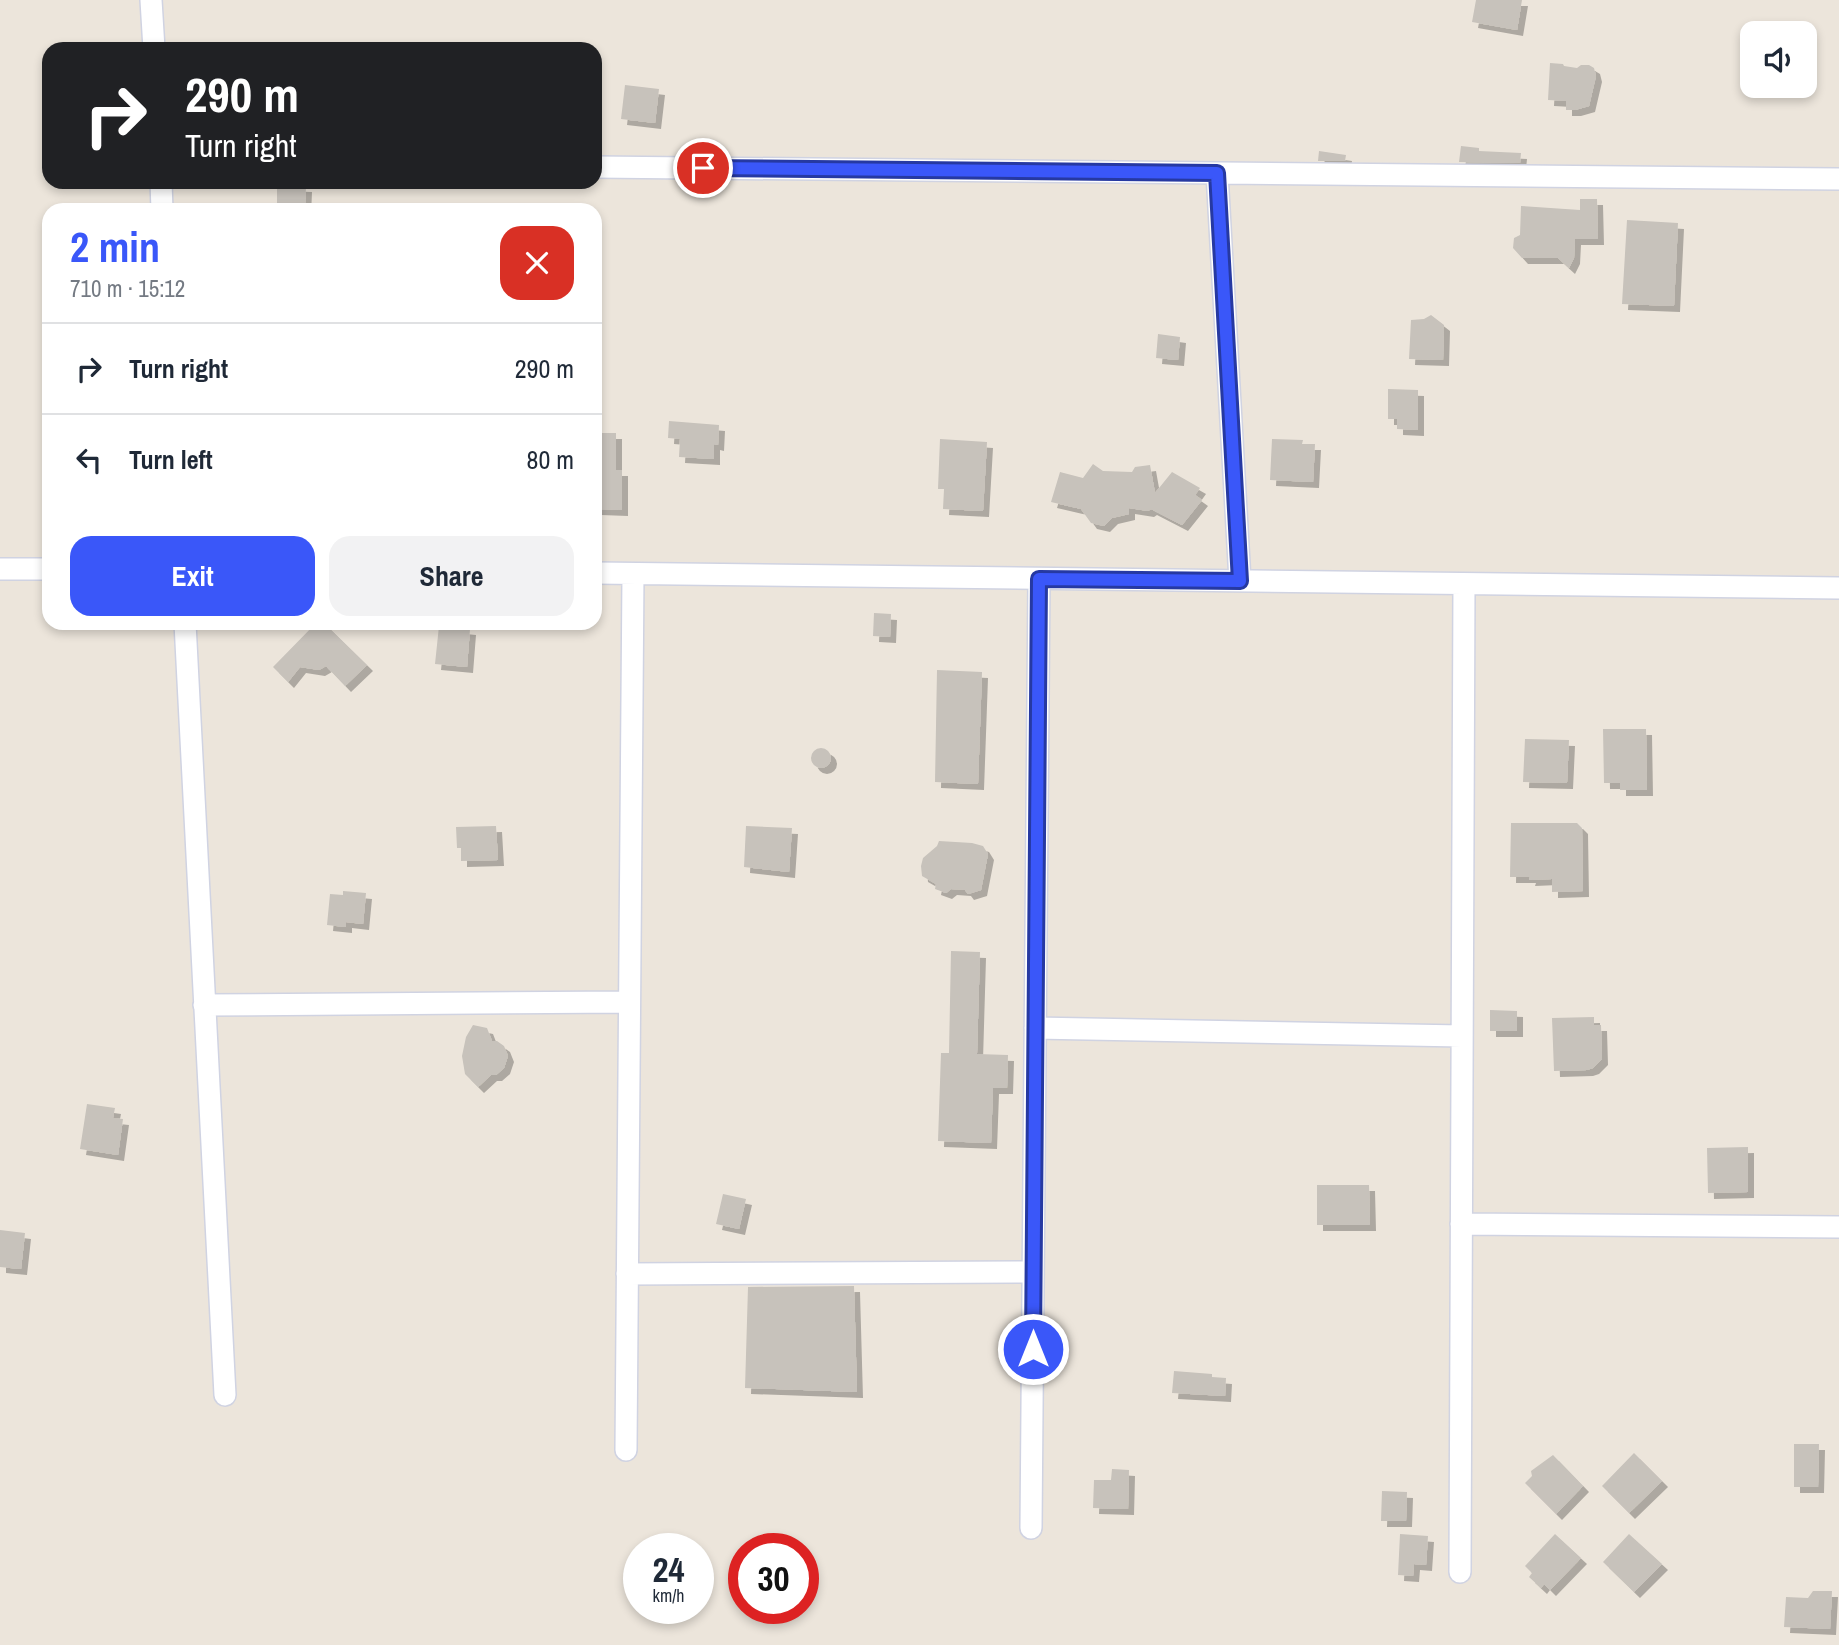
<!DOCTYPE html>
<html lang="en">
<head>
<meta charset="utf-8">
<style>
	:root { --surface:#fff; --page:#f2f2f3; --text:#1f2937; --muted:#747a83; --line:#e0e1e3; --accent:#3a57f9 }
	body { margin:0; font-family:"Archivo Narrow",sans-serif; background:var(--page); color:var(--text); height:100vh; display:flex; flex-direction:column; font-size:26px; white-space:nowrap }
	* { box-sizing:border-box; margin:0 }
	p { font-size:23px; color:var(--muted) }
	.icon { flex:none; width:38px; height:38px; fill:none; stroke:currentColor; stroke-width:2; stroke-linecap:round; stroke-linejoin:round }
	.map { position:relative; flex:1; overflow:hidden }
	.drawer { position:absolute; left:42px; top:203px; width:560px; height:427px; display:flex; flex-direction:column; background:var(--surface); border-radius:21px; box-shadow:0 4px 10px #0003 }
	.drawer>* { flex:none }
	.guide { position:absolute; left:42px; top:42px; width:560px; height:147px; border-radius:21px; box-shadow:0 4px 10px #0003; background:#202124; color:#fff; overflow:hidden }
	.controls { position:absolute; left:1740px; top:21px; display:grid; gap:14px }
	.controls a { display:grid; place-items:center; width:77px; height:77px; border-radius:14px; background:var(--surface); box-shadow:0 4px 10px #0003; font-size:35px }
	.speed { position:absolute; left:623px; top:1533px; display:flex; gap:14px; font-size:35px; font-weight:700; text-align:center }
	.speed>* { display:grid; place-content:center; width:91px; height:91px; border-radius:50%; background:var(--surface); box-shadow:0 4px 10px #0003; line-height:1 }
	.speed small { font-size:18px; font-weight:400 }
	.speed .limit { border:10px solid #d22; background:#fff; color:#111 }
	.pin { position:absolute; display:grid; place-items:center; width:60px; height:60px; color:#fff; margin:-30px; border:4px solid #fff; border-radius:50%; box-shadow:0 2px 7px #0007 }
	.me { position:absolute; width:77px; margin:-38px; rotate:0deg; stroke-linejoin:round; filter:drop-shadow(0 0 5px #0008) }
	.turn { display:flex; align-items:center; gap:24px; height:147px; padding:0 28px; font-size:32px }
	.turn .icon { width:91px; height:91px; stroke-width:2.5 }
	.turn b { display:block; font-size:49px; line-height:60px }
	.round { display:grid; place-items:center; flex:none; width:74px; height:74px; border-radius:21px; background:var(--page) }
	.summary { display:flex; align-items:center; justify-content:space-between; height:119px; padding:0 28px }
	h1 { font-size:42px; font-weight:800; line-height:52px; color:var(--accent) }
	.cta { display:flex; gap:14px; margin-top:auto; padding:14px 28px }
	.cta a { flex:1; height:80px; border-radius:21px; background:var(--accent); color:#fff; font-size:28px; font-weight:800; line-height:80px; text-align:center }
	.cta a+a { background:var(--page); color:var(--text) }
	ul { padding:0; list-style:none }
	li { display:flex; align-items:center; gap:21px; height:91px; padding:0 28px; border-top:2px solid var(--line) }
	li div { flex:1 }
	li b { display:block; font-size:26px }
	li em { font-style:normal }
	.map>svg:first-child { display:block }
	.building { fill:#c7c2bb; filter:url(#shadow) }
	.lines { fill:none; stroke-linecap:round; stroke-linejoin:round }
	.minor-casing { stroke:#d0d3e2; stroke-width:24 }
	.minor { stroke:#fff; stroke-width:21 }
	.route-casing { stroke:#2639a2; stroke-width:18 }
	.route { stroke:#3a57f9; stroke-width:12 }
</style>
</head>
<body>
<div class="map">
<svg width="1839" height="1645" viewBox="0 0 1839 1645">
	<defs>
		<filter id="shadow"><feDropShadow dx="6" dy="6" stdDeviation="0" flood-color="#0004"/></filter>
	</defs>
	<rect width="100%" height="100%" fill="#ece5db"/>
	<!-- building -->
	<path class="building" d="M1476,0H1522L1517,30L1472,22Z
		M1550,63L1563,64L1564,66L1577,68L1581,65H1589L1594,68L1596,76L1589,106L1575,110H1566V101L1548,100Z
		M625,85L659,89L655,123L621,119Z
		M1461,146L1479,148V151L1521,153L1520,163L1459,162Z
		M1319,151L1346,155L1345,161H1318Z
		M277,185L306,186L305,210H277Z
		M1580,199H1597L1598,239H1575L1574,258L1569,268L1558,258H1522L1513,248L1514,238L1520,235L1521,206L1580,210Z
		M1627,220L1678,223L1674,306L1622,304Z
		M1431,315L1444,325L1443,360L1409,359L1411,320L1424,319Z
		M1158,334L1180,337L1178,360L1156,358Z
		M1388,389L1418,390V430L1397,429V419H1388Z
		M669,421L719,425L718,445L714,444V459L679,457L680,439L668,438Z
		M595,433H616V470H622V510L595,509Z
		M940,439L987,442L983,511L943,509L944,489H938Z
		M1272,439L1303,440L1302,444H1315L1313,482L1270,480Z
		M1093,464L1103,471L1132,472L1135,467L1150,465L1155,493L1172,472L1200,488L1195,495L1202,500L1182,525L1151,509L1148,511L1129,508V514L1112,518L1104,526L1091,523L1081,509L1051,502L1060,472L1083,478Z
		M874,613L891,614L890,637L873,636Z
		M316,623H324L367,665L345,686L326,666L319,670L300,667L288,682L273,667Z
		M439,626L470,629L467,667L435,664Z
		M937,670L982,672L978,784L935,782Z
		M1603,729H1646L1647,790H1620V783H1604Z
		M1525,739L1569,740L1567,783L1523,782Z
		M811 758a10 10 0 1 1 20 0a10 10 0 1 1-20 0Z
		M1511,823H1577L1582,828L1583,891L1552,892V879L1529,880L1530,877H1510Z
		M496,826L498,860L461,861V848H457L456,827Z
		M746,826L792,828L789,872L744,867Z
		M939,841L972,843L983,846L988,854L981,890L968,894L965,890L951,889L946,893L935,889L936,884L922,876L921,866L923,858L937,846Z
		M343,891L366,893L363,924L346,922V927L327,925L330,894L343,895Z
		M951,951L980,952L977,1054L1008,1055L1007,1088H993L991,1143L938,1141L941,1053H949Z
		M1490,1010L1517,1011V1031H1490Z
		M1594,1017V1025H1601L1602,1059L1593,1068L1587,1070L1554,1071L1552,1018Z
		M473,1025L487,1028L492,1041H497L504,1046L508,1056L504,1068L496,1075H491L478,1087L465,1074L462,1056L466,1037Z
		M87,1104L115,1108L113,1118L123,1119L118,1155L80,1149Z
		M1748,1147V1192L1708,1193L1707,1148Z
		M1317,1185H1369L1370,1225H1317Z
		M723,1194L746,1199L739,1229L716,1224Z
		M0,1230L25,1233L21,1269L0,1267Z
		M854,1286L857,1392L745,1388L748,1287Z
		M1174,1371L1212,1374V1377L1226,1378L1225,1396L1172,1393Z
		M1794,1444H1819L1818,1487H1794Z
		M1634,1453L1662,1481L1629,1513L1602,1486Z
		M1553,1455L1583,1486L1556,1514L1525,1483L1532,1476L1531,1471Z
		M1112,1469L1129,1470L1128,1509L1093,1508L1094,1480H1111Z
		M1382,1491L1407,1492L1406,1521H1381Z
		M1400,1534L1428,1536L1426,1565L1414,1564L1413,1576L1398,1575Z
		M1555,1534L1581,1558L1550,1590L1544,1584L1541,1588L1529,1577L1532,1573L1525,1566Z
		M1629,1534L1662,1564L1634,1592L1603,1562Z
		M1813,1591H1832L1830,1629L1784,1627L1786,1597L1808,1598Z"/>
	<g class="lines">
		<!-- minor casing -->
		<g class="minor-casing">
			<path id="minor" d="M151,0L154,49
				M595,167L1839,179
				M1217,173L1240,581
				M161,182L162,210
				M0,569H49
				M595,573L1839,588
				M185,623L225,1395
				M204,1005L629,1002
				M1035,1028L1462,1036
				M1461,1224L1839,1227
				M627,1274L1033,1272
				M626,1450L633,574
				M1031,1528L1039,579
				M1460,1572L1464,584"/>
		</g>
		<!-- minor -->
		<use href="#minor" class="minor"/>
	</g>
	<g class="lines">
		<!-- route casing -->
		<g class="route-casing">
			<path id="route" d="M703,168L1217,173L1240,581L1039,579L1033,1349"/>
		</g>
		<!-- route -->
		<use href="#route" class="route"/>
	</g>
</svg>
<div class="controls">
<a><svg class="icon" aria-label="sound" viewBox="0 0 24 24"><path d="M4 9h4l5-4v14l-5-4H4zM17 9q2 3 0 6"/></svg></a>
</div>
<div class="speed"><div>24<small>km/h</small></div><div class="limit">30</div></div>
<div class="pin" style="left:703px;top:168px;background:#d93025"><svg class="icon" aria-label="arrive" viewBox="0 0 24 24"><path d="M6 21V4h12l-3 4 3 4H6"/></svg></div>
<svg class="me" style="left:1033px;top:1349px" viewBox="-20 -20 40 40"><circle r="17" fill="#3a57f9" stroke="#fff" stroke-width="3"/><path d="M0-11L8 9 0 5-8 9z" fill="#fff"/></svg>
<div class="guide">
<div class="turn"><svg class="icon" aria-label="right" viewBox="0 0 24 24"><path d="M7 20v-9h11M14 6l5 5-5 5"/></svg><div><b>290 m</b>Turn right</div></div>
</div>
<section class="drawer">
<div class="summary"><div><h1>2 min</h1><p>710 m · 15:12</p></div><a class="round" style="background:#d93025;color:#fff"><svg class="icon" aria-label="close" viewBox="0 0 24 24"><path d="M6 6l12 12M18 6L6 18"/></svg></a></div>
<ul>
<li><svg class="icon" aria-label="right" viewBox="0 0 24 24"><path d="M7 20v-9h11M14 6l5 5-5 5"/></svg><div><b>Turn right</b></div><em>290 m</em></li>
<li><svg class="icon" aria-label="left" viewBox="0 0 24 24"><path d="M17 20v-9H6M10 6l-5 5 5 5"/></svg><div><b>Turn left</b></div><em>80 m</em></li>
</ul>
<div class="cta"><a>Exit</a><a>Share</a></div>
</section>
</div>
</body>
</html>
